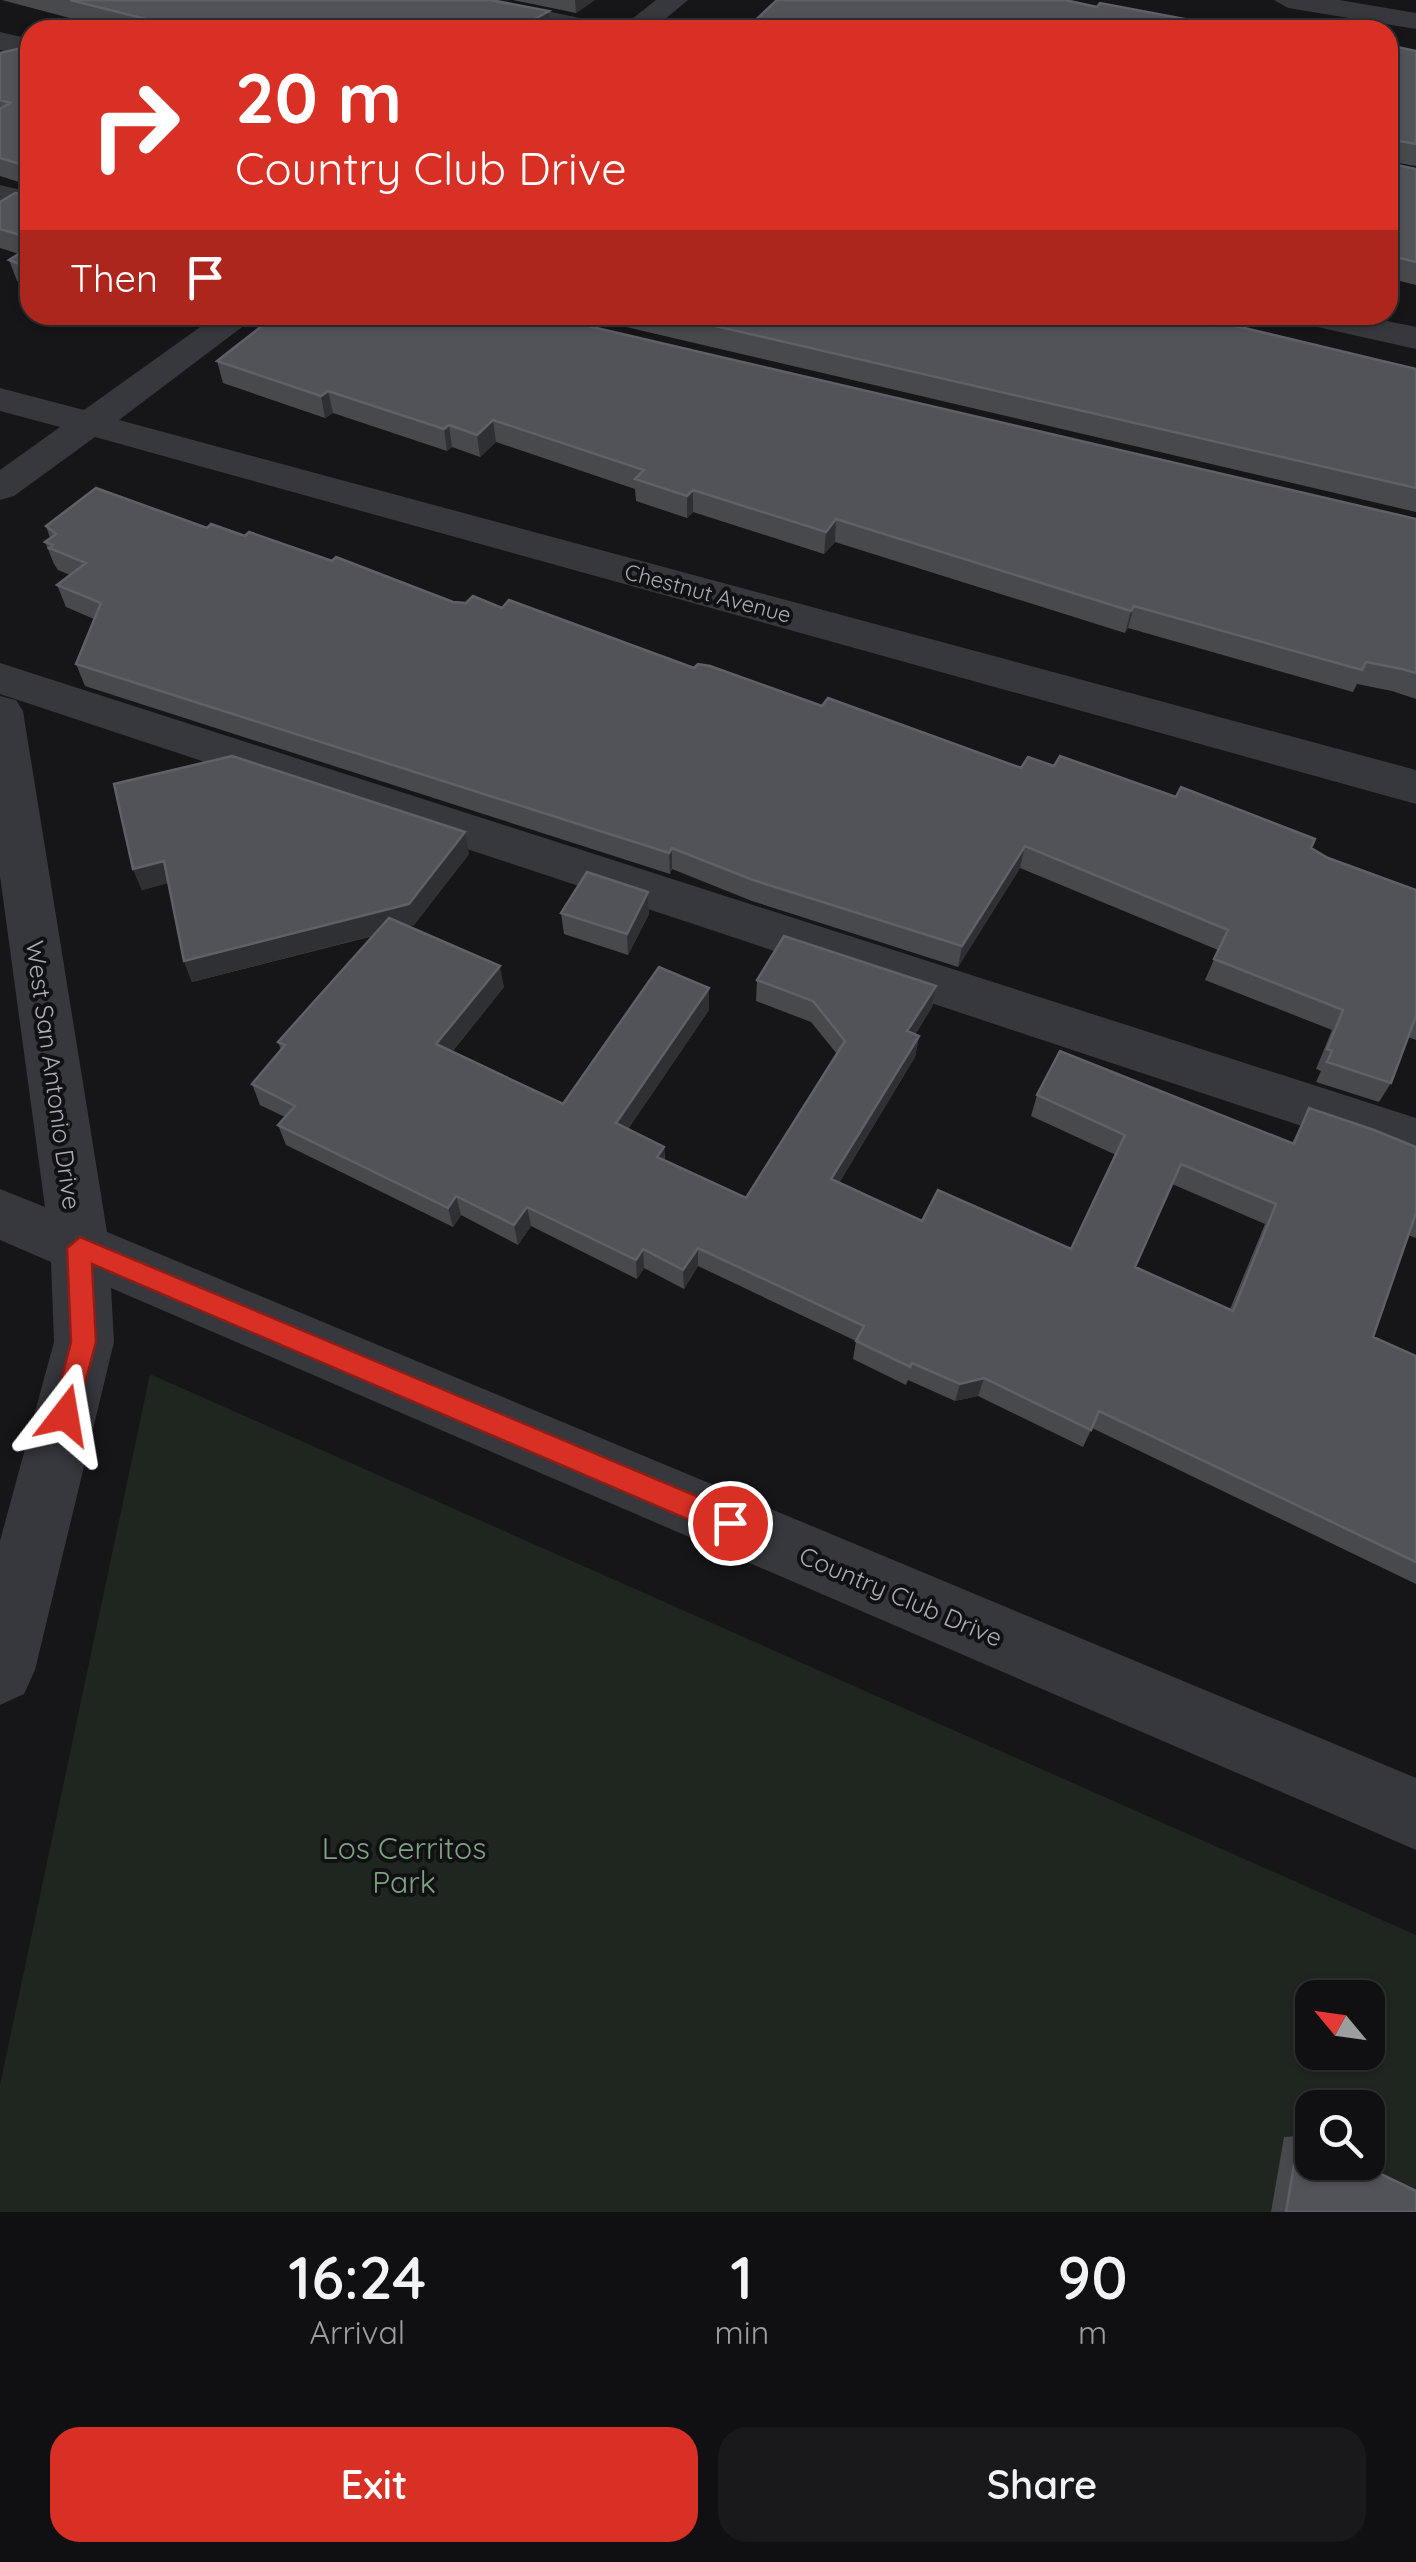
<!DOCTYPE html>
<html lang="en">
<head>
<meta charset="utf-8">
<style>
	:root { --surface:#101012; --page:#19191b; --text:#f1f3f6; --muted:#9c9d9f; --line:#303032; --accent:#d93025 }
	body { margin:0; font-family:Quicksand,sans-serif; background:var(--page); color:var(--text); height:100vh; display:flex; flex-direction:column; font-size:38px; white-space:nowrap }
	* { box-sizing:border-box; margin:0 }
	p { font-size:32px; color:var(--muted) }
	.icon { flex:none; width:55px; height:55px; fill:none; stroke:currentColor; stroke-width:2; stroke-linecap:round; stroke-linejoin:round }
	.map { position:relative; height:2212px; overflow:hidden }
	.details { display:flex; flex-direction:column; background:var(--surface); flex:1 }
	.details>* { flex:none }
	.top-card { position:absolute; left:20px; top:20px; width:1378px; height:305px; border-radius:30px; box-shadow:0 2px 8px #0004,0 0 0 2px var(--line); background:#d93025; color:#fff; overflow:hidden }
	.needle { width:65px; rotate:299deg }
	.buttons { position:absolute; left:1295px; top:1980px; display:grid; gap:20px }
	.buttons a { display:grid; place-items:center; width:90px; height:90px; border-radius:20px; background:var(--surface); box-shadow:0 2px 8px #0004,0 0 0 2px var(--line); font-size:50px }
	.pin { position:absolute; display:grid; place-items:center; width:85px; height:85px; color:#fff; margin:-42px; border:5px solid #fff; border-radius:50%; box-shadow:0 2px 10px #0007 }
	.me { position:absolute; width:110px; margin:-55px; rotate:14deg; stroke-linejoin:round; filter:drop-shadow(0 0 8px #0008) }
	.turn { display:flex; align-items:center; gap:35px; height:210px; padding:0 50px; font-size:45px }
	.turn .icon { width:130px; height:130px; stroke-width:2.5 }
	.turn b { display:block; font-size:70px; line-height:85px }
	.then { display:flex; align-items:center; height:95px; padding:0 50px; background:#0003; gap:20px; font-size:38px }
	.eta { display:flex; justify-content:space-evenly; align-items:center; height:170px; text-align:center }
	.eta b { font-size:60px; font-weight:600; line-height:70px }
	.primary-button { display:flex; gap:20px; margin-top:auto; padding:20px 50px }
	.primary-button a { flex:1; height:115px; border-radius:30px; background:var(--accent); color:#fff; font-size:40px; font-weight:600; line-height:115px; text-align:center }
	.primary-button a+a { background:var(--page); color:var(--text) }
	.map>svg:first-child { display:block }
	.green { fill:#1e261f; fill-rule:evenodd }
	.lines { fill:none; stroke-linecap:round; stroke-linejoin:round }
	.minor { fill:#37383d; fill-rule:evenodd }
	.wall { fill:#47494d; fill-rule:evenodd }
	.shaded-wall { fill:#2f3033 }
	.building { fill:#525359; stroke:#5f6168; stroke-width:2.5; fill-rule:evenodd }
	.route { fill:#d93025; stroke:#8d1f18; stroke-width:2.5 }
	.labels { text-anchor:middle; dominant-baseline:central; stroke-width:8; stroke-linejoin:round; paint-order:stroke }
	.far-street-label { font-size:22px; fill:#a8adb8; stroke:#111113 }
	.street-label { font-size:25px; fill:#a8adb8; stroke:#111113 }
	.near-park-label { font-size:30px; fill:#7fa381; stroke:#111113 }
</style>
</head>
<body>
<div class="map">
<svg width="1416" height="2212" viewBox="0 0 1416 2212">
	<rect width="100%" height="100%" fill="#161618"/>
	<!-- green -->
	<path class="green" d="M150,1374L1416,1935V2212H0V2085ZM1312,1998H1368V2052H1312ZM1312,2108H1368V2162H1312Z"/>
	<g class="lines">
		<!-- minor -->
		<path class="minor" d="M437,0H495L622,27L656,0H688L652,30H565L451,8Z
			M1274,0H1339L1416,13V29L1288,8Z
			M0,32L30,39V57L0,50Z
			M0,185L30,192V212L0,205Z
			M217,315H258L119,420L1416,770V804L95,437L14,496L0,500V470L60,427L0,411V388L84,410Z
			M1289,315H1358L1416,327V349L1295,322Z
			M0,663L1416,1118V1164L0,694Z
			M0,696L16,700L23,711L107,1232L1416,1778V1850L111,1288L114,1342L35,1670L24,1694L0,1705V1541L54,1342L51,1262L0,1240V1189L45,1207L0,876Z"/>
	</g>
	<!-- wall -->
	<path class="wall" d="M2,0H491L111,29Z
		M513,0H595L576,13Z
		M1388,45L1416,51V166L1392,162V164L1416,169V285L1388,278Z
		M30,46V287L17,281L9,260L19,254L0,248V202L25,194L28,185L0,176V53Z
		M91,315H144L126,327Z
		M575,315H1156L1416,369V512Z
		M217,361L1416,520V699L1392,691L1357,684L1353,692L1128,628L1125,633L835,542L824,554L693,512L687,518L636,501L635,489L496,442L480,457L452,447L447,451L333,413L325,418L223,383Z
		M46,526L207,528L245,536L332,561L453,602L502,608L1021,768L1054,766L1311,848L1328,858L1416,890V1040L1408,1037L1391,1083L1379,1102L1316,1082L1321,1071L1316,1069L1332,1030L1205,980L1218,950L1020,868L958,967L752,901L672,869L670,874L85,686L76,664L94,619L66,607L57,585L70,575L58,570L54,564L45,542L50,538Z
		M469,854L414,925L409,926L504,987L452,1052L563,1104L709,1010L628,1129L664,1147L665,1160L746,1198L837,1054L811,1022L756,1001L757,980L936,986L932,1007L915,1035L919,1036L915,1057L839,1183L922,1221L1071,1249L1116,1155L1031,1116L1037,1095L1292,1143L1309,1108L1416,1147V1238L1408,1235L1373,1337L1416,1356V1584L1092,1428L1083,1447L978,1396L955,1401L908,1380L906,1385L853,1359L856,1341L698,1266L684,1289L644,1268L637,1279L531,1226L518,1245L461,1215L453,1227L286,1145L278,1125L285,1117L260,1105L252,1084L281,1050L278,1042L373,936L192,982L184,961L168,883L142,890L133,869ZM1172,1184L1265,1224L1230,1309L1135,1267Z
		M648,892L649,914L628,955L564,934L561,913Z
		M1299,2136L1416,2212H1271L1284,2137Z"/>
	<!-- shaded-wall -->
	<path class="shaded-wall" d="M575,0H595L576,13Z
		M549,11L550,30H515Z
		M122,315H144L126,327Z
		M328,391L333,413L325,418L321,396Z
		M493,420L496,442L480,457L477,435Z
		M449,425L452,447L447,451L444,429Z
		M693,490V512L687,518V496Z
		M836,519L835,542L824,554L826,532Z
		M1134,606L1128,628L1125,633L1131,611Z
		M465,832L469,854L414,925L192,982L184,961Z
		M1025,846L1020,868L958,967L962,946Z
		M672,848V869L670,874L669,853Z
		M164,861L172,882L142,890L133,869Z
		M648,892L649,914L628,955L627,934Z
		M500,966L504,987L441,1065L436,1044Z
		M936,986L932,1007L904,1052L907,1031Z
		M709,988V1010L618,1143L616,1123Z
		M919,1036L915,1057L829,1199L831,1179Z
		M664,1147L665,1167L657,1157Z
		M456,1196L461,1215L453,1227L448,1208Z
		M527,1207L531,1226L518,1245L514,1225Z
		M698,1248V1266L684,1289L683,1270Z
		M643,1249L644,1268L637,1279L636,1260Z
		M984,1378L978,1396L955,1401L960,1384Z"/>
	<!-- building -->
	<path class="building" d="M70,0H491L549,11L515,30H105L150,20Z
		M777,0H1065L1097,7L1100,3L1243,30H745Z
		M1388,45L1416,51V144L1393,140L1392,164L1416,169V262L1388,255Z
		M30,46V167L0,158V109L10,103L0,100V53Z
		M30,184V238L0,229V202L15,193L25,194L27,186Z
		M30,247V268L9,260Z
		M276,315H541L1416,519V673L1402,669L1366,662L1362,670L1134,606L1131,611L836,519L826,532L693,490L687,496L635,479L644,470L493,420L477,435L449,425L444,429L328,391L321,396L217,361Z
		M668,315H1156L1163,317L1165,315H1171L1213,326L1215,321L1416,369V488Z
		M96,488L207,528L211,524L245,536L249,532L332,561L336,557L453,602L466,603L473,596L502,608L509,600L694,668L698,664L710,666L822,706L828,698L1021,768L1028,757L1054,766L1060,756L1176,797L1181,787L1315,839L1311,848L1328,858L1416,890V1016L1391,1083L1327,1062L1332,1051L1327,1049L1343,1010L1214,959L1228,930L1025,846L962,946L753,880L672,848L669,853L76,664L101,603L57,585L86,563L49,548L53,545L45,542L56,534L46,526Z
		M232,756L465,832L409,904L184,961L164,861L133,869L114,784Z
		M587,872L648,892L627,934L561,913Z
		M389,918L500,966L436,1044L563,1104L659,967L709,988L616,1123L664,1147L657,1157L746,1198L845,1041L813,1001L757,980L784,936L936,986L907,1031L919,1036L831,1179L922,1221L938,1190L1071,1249L1125,1135L1037,1095L1060,1051L1294,1144L1309,1108L1374,1130L1416,1147V1213L1373,1337L1416,1356V1562L1099,1411L1091,1430L984,1378L960,1384L912,1363L910,1367L856,1341L864,1326L698,1248L683,1270L643,1249L636,1260L527,1207L514,1225L456,1196L448,1208L278,1125L295,1106L252,1084L285,1045L278,1042ZM1181,1164L1276,1204L1233,1311L1135,1267Z
		M1299,2136L1312,2142V2162H1356L1416,2191V2212H1286Z"/>
	<!-- route -->
	<path class="route" d="M80,1237L739,1514L743,1523L739,1533L730,1536L720,1533L92,1264L96,1342L74,1424L65,1427L56,1424L52,1415L71,1342L67,1248Z"/>
	<g class="labels">
		<!-- far-street labels -->
		<g class="far-street-label">
			<text transform="translate(708 593) rotate(15)">Chestnut Avenue</text>
		</g>
		<!-- street labels -->
		<g class="street-label">
			<text transform="translate(54 1075) rotate(82)">West San Antonio Drive</text>
			<text transform="translate(901 1596) rotate(23)">Country Club Drive</text>
		</g>
		<!-- near-park labels -->
		<g class="near-park-label">
			<text x="404" y="1848">Los Cerritos<tspan x="404" dy="34">Park</tspan></text>
		</g>
	</g>
</svg>
<div class="buttons">
<a><svg class="needle" viewBox="-14 -14 28 28"><path d="M0-13l5 13h-10z" fill="#e53935"/><path d="M0 13l5-13h-10z" fill="#9c9d9f"/></svg></a>
<a><svg class="icon" aria-label="search" viewBox="0 0 24 24"><circle cx="10" cy="10" r="6"/><path d="M15 15l6 6"/></svg></a>
</div>
<div class="pin" style="left:730px;top:1523px;background:#d93025"><svg class="icon" aria-label="arrive" viewBox="0 0 24 24"><path d="M6 21V4h12l-3 4 3 4H6"/></svg></div>
<svg class="me" style="left:65px;top:1415px" viewBox="-20 -20 40 40"><path d="M0-17L14 15 0 8-14 15z" fill="#d93025" stroke="#fff" stroke-width="4"/></svg>
<div class="top-card">
<div class="turn"><svg class="icon" aria-label="right" viewBox="0 0 24 24"><path d="M7 20v-9h11M14 6l5 5-5 5"/></svg><div><b>20 m</b>Country Club Drive</div></div>
<div class="then">Then<svg class="icon" aria-label="arrive" viewBox="0 0 24 24"><path d="M6 21V4h12l-3 4 3 4H6"/></svg></div>
</div>
</div>
<section class="details">
<div class="eta">
<div><b>16:24</b><p>Arrival</p></div>
<div><b>1</b><p>min</p></div>
<div><b>90</b><p>m</p></div>
</div>
<div class="primary-button"><a>Exit</a><a>Share</a></div>
</section>
</body>
</html>
